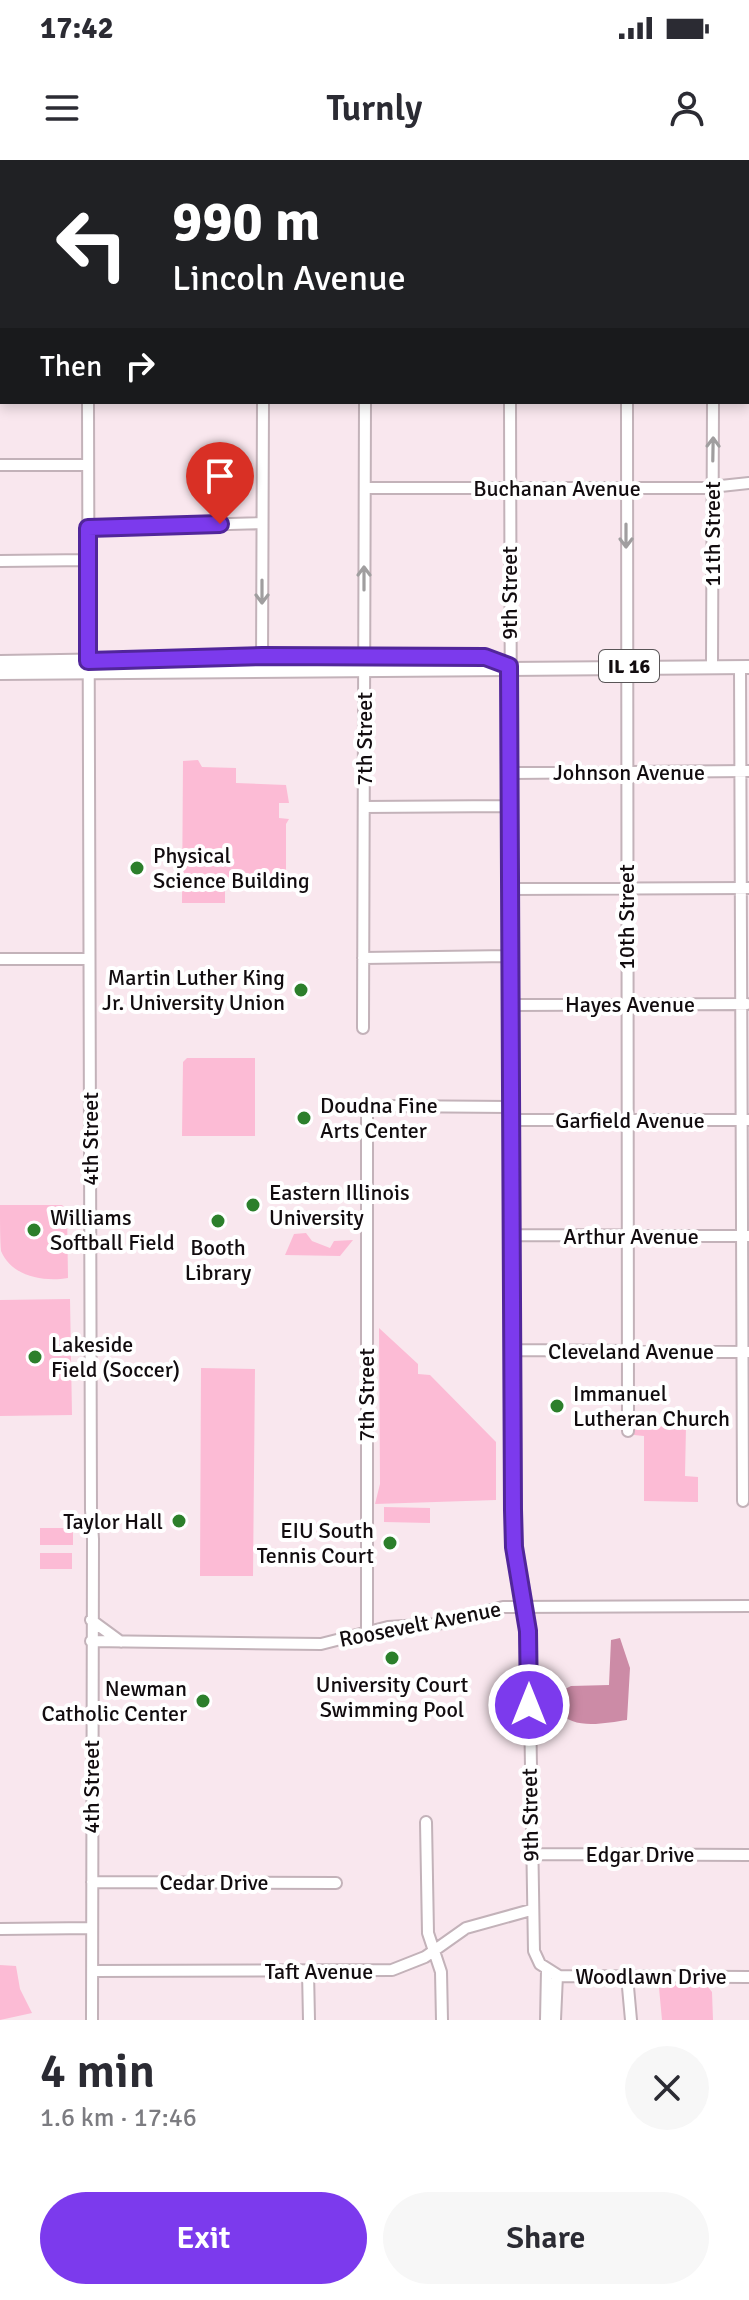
<!DOCTYPE html>
<html lang="en">
<head>
<meta charset="utf-8">
<style>
	:root { --surface:#fff; --page:#f7f7f7; --text:#2b2b33; --muted:#7c7c81; --accent:#7c3aed }
	body { margin:0; font-family:Signika,sans-serif; background:var(--page); color:var(--text); height:100vh; display:flex; flex-direction:column; font-size:30px; white-space:nowrap }
	* { box-sizing:border-box; margin:0 }
	p { font-size:26px; color:var(--muted) }
	.icon { flex:none; width:44px; height:44px; fill:none; stroke:currentColor; stroke-width:2; stroke-linecap:round; stroke-linejoin:round }
	.map { position:relative; height:1860px; overflow:hidden }
	.sheet { display:flex; flex-direction:column; background:var(--surface); flex:1 }
	.sheet>* { flex:none }
	.guide { position:absolute; left:0px; top:0px; width:750px; height:244px; box-shadow:0 4px 12px #0003; background:#202124; color:#fff; overflow:hidden }
	.pin { position:absolute; display:grid; place-items:center; width:68px; height:68px; color:#fff; margin:-82px -34px; border-radius:50% 50% 50% 0; rotate:-45deg; box-shadow:0 0 8px #0007 }
	.pin .icon { rotate:45deg }
	.me { position:absolute; width:88px; margin:-44px; rotate:0deg; stroke-linejoin:round; filter:drop-shadow(0 0 6px #0008) }
	.turn { display:flex; align-items:center; gap:28px; height:168px; padding:0 40px; font-size:36px }
	.turn .icon { width:104px; height:104px; stroke-width:2.5 }
	.turn b { display:block; font-size:56px; line-height:68px }
	.then { display:flex; align-items:center; height:76px; padding:0 40px; background:#0003; gap:16px; font-size:30px }
	.round { display:grid; place-items:center; flex:none; width:84px; height:84px; border-radius:42px; background:var(--page) }
	.summary { display:flex; align-items:center; justify-content:space-between; height:136px; padding:0 40px }
	h1 { font-size:48px; font-weight:600; line-height:60px }
	.action { display:flex; gap:16px; margin-top:auto; padding:16px 40px }
	.action a { flex:1; height:92px; border-radius:48px; background:var(--accent); color:#fff; font-size:32px; font-weight:600; line-height:92px; text-align:center }
	.action a+a { background:var(--page); color:var(--text) }
	.status { display:flex; justify-content:space-between; align-items:center; height:56px; padding:0 40px; background:var(--surface); direction:ltr }
	.status svg { height:22px; fill:currentColor }
	header { display:flex; justify-content:space-between; align-items:center; height:104px; padding:0 40px; background:var(--surface); font-size:36px; font-weight:600 }
	.map>svg:first-child { display:block }
	.green { fill:#fcbbd5 }
	.water { fill:#cc8ba6 }
	.lines { fill:none; stroke-linecap:round; stroke-linejoin:round }
	.minor-casing { stroke:#c3b2b9; stroke-width:14 }
	.major-casing { stroke:#c3b2b9; stroke-width:16 }
	.minor { stroke:#fff; stroke-width:10 }
	.major { stroke:#fff; stroke-width:12 }
	.oneway { stroke:#a09e9f }
	.route-casing { stroke:#51269a; stroke-width:20 }
	.route { stroke:#7c3aed; stroke-width:14 }
	.poi-dot { fill:#2c7f2b; stroke:#fff; stroke-width:3 }
	.labels { text-anchor:middle; dominant-baseline:central; stroke-width:8; stroke-linejoin:round; paint-order:stroke }
	.shield { fill:#fff; stroke:#595557; stroke-width:2 }
	.shield-label { font-size:20px; font-weight:bold; fill:#120c0f }
	.street-label { font-size:22px; fill:#120c0f; stroke:#fff }
	.poi-label { font-size:22px; fill:#120c0f; stroke:#fff; text-anchor:start }
</style>
</head>
<body>
<div class="status"><b>17:42</b><svg viewBox="0 0 49 12"><path d="M0 12V9h3v3zM5 12V6h3v6zM10 12V3h3v9zM15 12V0h3v12zM26 1h20v11H26zM47 4h2v5h-2z"/></svg></div>
<header><svg class="icon" aria-label="menu" viewBox="0 0 24 24"><path d="M4 6h16M4 12h16M4 18h16"/></svg>Turnly<svg class="icon" aria-label="person" viewBox="0 0 24 24"><circle cx="12" cy="8" r="4"/><path d="M4 21q1-7 8-7t8 7"/></svg></header>
<div class="map">
<svg width="749" height="1860" viewBox="0 0 749 1860">
	<rect width="100%" height="100%" fill="#f9e7ee"/>
	<!-- green -->
	<path class="green" d="M198,600L202,607L236,608V623L286,625L289,643H279V658L289,659L286,664V717L275,720L225,717V743H182L183,601Z
		M187,898H255V976H182L183,902Z
		M0,1045H62L67,1050L68,1118C44,1122 12,1117 1,1091C0,1079 0,1058 0,1045Z
		M306,1073L312,1081L330,1088L334,1081L353,1080L340,1096L285,1095L294,1074Z
		M70,1139L72,1255L0,1256V1140Z
		M379,1168L418,1204V1214L430,1215L496,1282V1340L375,1344L380,1324Z
		M201,1208L255,1209L253,1416H200Z
		M686,1266L685,1316L698,1317V1342L644,1341V1276L634,1275V1267Z
		M384,1347L430,1348V1363L384,1362Z
		M40,1368H73V1385H40Z
		M40,1393H72V1409H40Z
		M0,1805L16,1806L20,1829L32,1853L0,1860Z
		M658,1817H700L712,1832L713,1860H662Z"/>
	<!-- water -->
	<path class="water" d="M620,1478L630,1508L627,1560C605,1563 572,1571 558,1550L561,1531L571,1526L609,1525L611,1480Z"/>
	<g class="lines">
		<!-- minor casing -->
		<g class="minor-casing">
			<path id="minor" d="M87,0V2
				M365,0V2
				M627,0V2
				M264,2V0
				M714,2V0
				M0,93H2
				M748,131H749
				M0,199H2
				M88,242L91,1350L93,1379L92,1860
				M510,242L513,1350L514,1387L529,1484L534,1791L540,1804L559,1816L749,1817
				M627,242L628,1271
				M0,305H88
				M365,328H702L749,323
				M88,368L262,363
				M0,401L88,400
				M262,504L263,242
				M712,507L713,242
				M740,507L743,1341
				M510,613L749,611
				M364,647L510,646
				M510,729L749,728
				M363,798L511,796
				M0,799H89
				M511,845L747,844
				M363,868L365,242
				M512,960H749
				M513,1075L749,1076
				M513,1190L749,1192
				M91,1460L121,1482
				M367,1472V950L380,946L512,947
				M91,1481L321,1484L388,1467L438,1464L503,1447L749,1446
				M426,1662L428,1773L441,1812L442,1860
				M531,1694L749,1695
				M92,1722L336,1723
				M0,1769L92,1768
				M92,1811L392,1810L425,1797L466,1768L531,1750
				M308,1811L309,1860
				M627,1816L631,1860
				M546,1860L547,1810
				M555,1860L557,1815"/>
		</g>
		<!-- major casing -->
		<g class="major-casing">
			<path id="major" d="M0,502L363,496L485,497L506,505
				M0,513L749,507"/>
		</g>
		<!-- minor -->
		<use href="#minor" class="minor"/>
		<!-- major -->
		<use href="#major" class="major"/>
	</g>
	<!-- one-way arrows -->
	<defs><path id="oneway-shaft" d="M-6 0H5M1.5-3L5.5 0L1.5 3" fill="none" stroke-width="1.6" stroke-linecap="round" stroke-linejoin="round" transform="scale(2)"/></defs>
	<g class="oneway">
		<use href="#oneway-shaft" transform="translate(713 289) rotate(-89)"/>
		<use href="#oneway-shaft" transform="translate(626 376) rotate(90)"/>
		<use href="#oneway-shaft" transform="translate(364 418) rotate(-90)"/>
		<use href="#oneway-shaft" transform="translate(262 432) rotate(90)"/>
	</g>
	<g class="lines">
		<!-- route casing -->
		<g class="route-casing">
			<path id="route" d="M220,364L88,368V501L262,496L485,497L509,506L513,1350L514,1387L528,1471L529,1545"/>
		</g>
		<!-- route -->
		<use href="#route" class="route"/>
	</g>
	<!-- markers -->
	<g class="poi-dot">
		<circle cx="137" cy="708" r="8"/>
		<circle cx="301" cy="830" r="8"/>
		<circle cx="304" cy="958" r="8"/>
		<circle cx="253" cy="1045" r="8"/>
		<circle cx="218" cy="1061" r="8"/>
		<circle cx="34" cy="1070" r="8"/>
		<circle cx="35" cy="1197" r="8"/>
		<circle cx="557" cy="1246" r="8"/>
		<circle cx="179" cy="1361" r="8"/>
		<circle cx="390" cy="1383" r="8"/>
		<circle cx="392" cy="1498" r="8"/>
		<circle cx="203" cy="1541" r="8"/>
	</g>
	<g class="labels">
		<!-- shield labels -->
		<rect class="shield" x="599" y="490" width="60" height="32" rx="6"/>
		<g class="shield-label">
			<text x="629" y="506">IL 16</text>
		</g>
		<!-- street labels -->
		<g class="street-label">
			<text x="557" y="328">Buchanan Avenue</text>
			<text transform="translate(712 374) rotate(-90)">11th Street</text>
			<text transform="translate(509 433) rotate(-90)">9th Street</text>
			<text transform="translate(364 579) rotate(-90)">7th Street</text>
			<text x="629" y="612">Johnson Avenue</text>
			<text transform="translate(626 757) rotate(-90)">10th Street</text>
			<text x="630" y="844">Hayes Avenue</text>
			<text x="630" y="960">Garfield Avenue</text>
			<text transform="translate(90 979) rotate(-90)">4th Street</text>
			<text x="631" y="1076">Arthur Avenue</text>
			<text x="631" y="1191">Cleveland Avenue</text>
			<text transform="translate(366 1235) rotate(-90)">7th Street</text>
			<text transform="translate(420 1464) rotate(-11)">Roosevelt Avenue</text>
			<text transform="translate(91 1627) rotate(-90)">4th Street</text>
			<text transform="translate(530 1655) rotate(-91)">9th Street</text>
			<text x="640" y="1694">Edgar Drive</text>
			<text x="214" y="1722">Cedar Drive</text>
			<text x="319" y="1811">Taft Avenue</text>
			<text x="651" y="1816">Woodlawn Drive</text>
		</g>
		<!-- poi labels -->
		<g class="poi-label">
			<text x="153" y="695">Physical<tspan x="153" dy="25">Science Building</tspan></text>
			<text x="285" y="817" text-anchor="end">Martin Luther King<tspan x="285" dy="25">Jr. University Union</tspan></text>
			<text x="320" y="945">Doudna Fine<tspan x="320" dy="25">Arts Center</tspan></text>
			<text x="269" y="1032">Eastern Illinois<tspan x="269" dy="25">University</tspan></text>
			<text x="50" y="1057">Williams<tspan x="50" dy="25">Softball Field</tspan></text>
			<text x="218" y="1087" text-anchor="middle">Booth<tspan x="218" dy="25">Library</tspan></text>
			<text x="51" y="1184">Lakeside<tspan x="51" dy="25">Field (Soccer)</tspan></text>
			<text x="573" y="1233">Immanuel<tspan x="573" dy="25">Lutheran Church</tspan></text>
			<text x="163" y="1361" text-anchor="end">Taylor Hall</text>
			<text x="374" y="1370" text-anchor="end">EIU South<tspan x="374" dy="25">Tennis Court</tspan></text>
			<text x="392" y="1524" text-anchor="middle">University Court<tspan x="392" dy="25">Swimming Pool</tspan></text>
			<text x="187" y="1528" text-anchor="end">Newman<tspan x="187" dy="25">Catholic Center</tspan></text>
		</g>
	</g>
</svg>
<div class="pin" style="left:220px;top:364px;background:#d93025"><svg class="icon" aria-label="arrive" viewBox="0 0 24 24"><path d="M6 21V4h12l-3 4 3 4H6"/></svg></div>
<svg class="me" style="left:529px;top:1545px" viewBox="-20 -20 40 40"><circle r="17" fill="#7c3aed" stroke="#fff" stroke-width="3"/><path d="M0-11L8 9 0 5-8 9z" fill="#fff"/></svg>
<div class="guide">
<div class="turn"><svg class="icon" aria-label="left" viewBox="0 0 24 24"><path d="M17 20v-9H6M10 6l-5 5 5 5"/></svg><div><b>990 m</b>Lincoln Avenue</div></div>
<div class="then">Then<svg class="icon" aria-label="right" viewBox="0 0 24 24"><path d="M7 20v-9h11M14 6l5 5-5 5"/></svg></div>
</div>
</div>
<section class="sheet">
<div class="summary"><div><h1>4 min</h1><p>1.6 km · 17:46</p></div><a class="round"><svg class="icon" aria-label="close" viewBox="0 0 24 24"><path d="M6 6l12 12M18 6L6 18"/></svg></a></div>
<div class="action"><a>Exit</a><a>Share</a></div>
</section>
</body>
</html>
